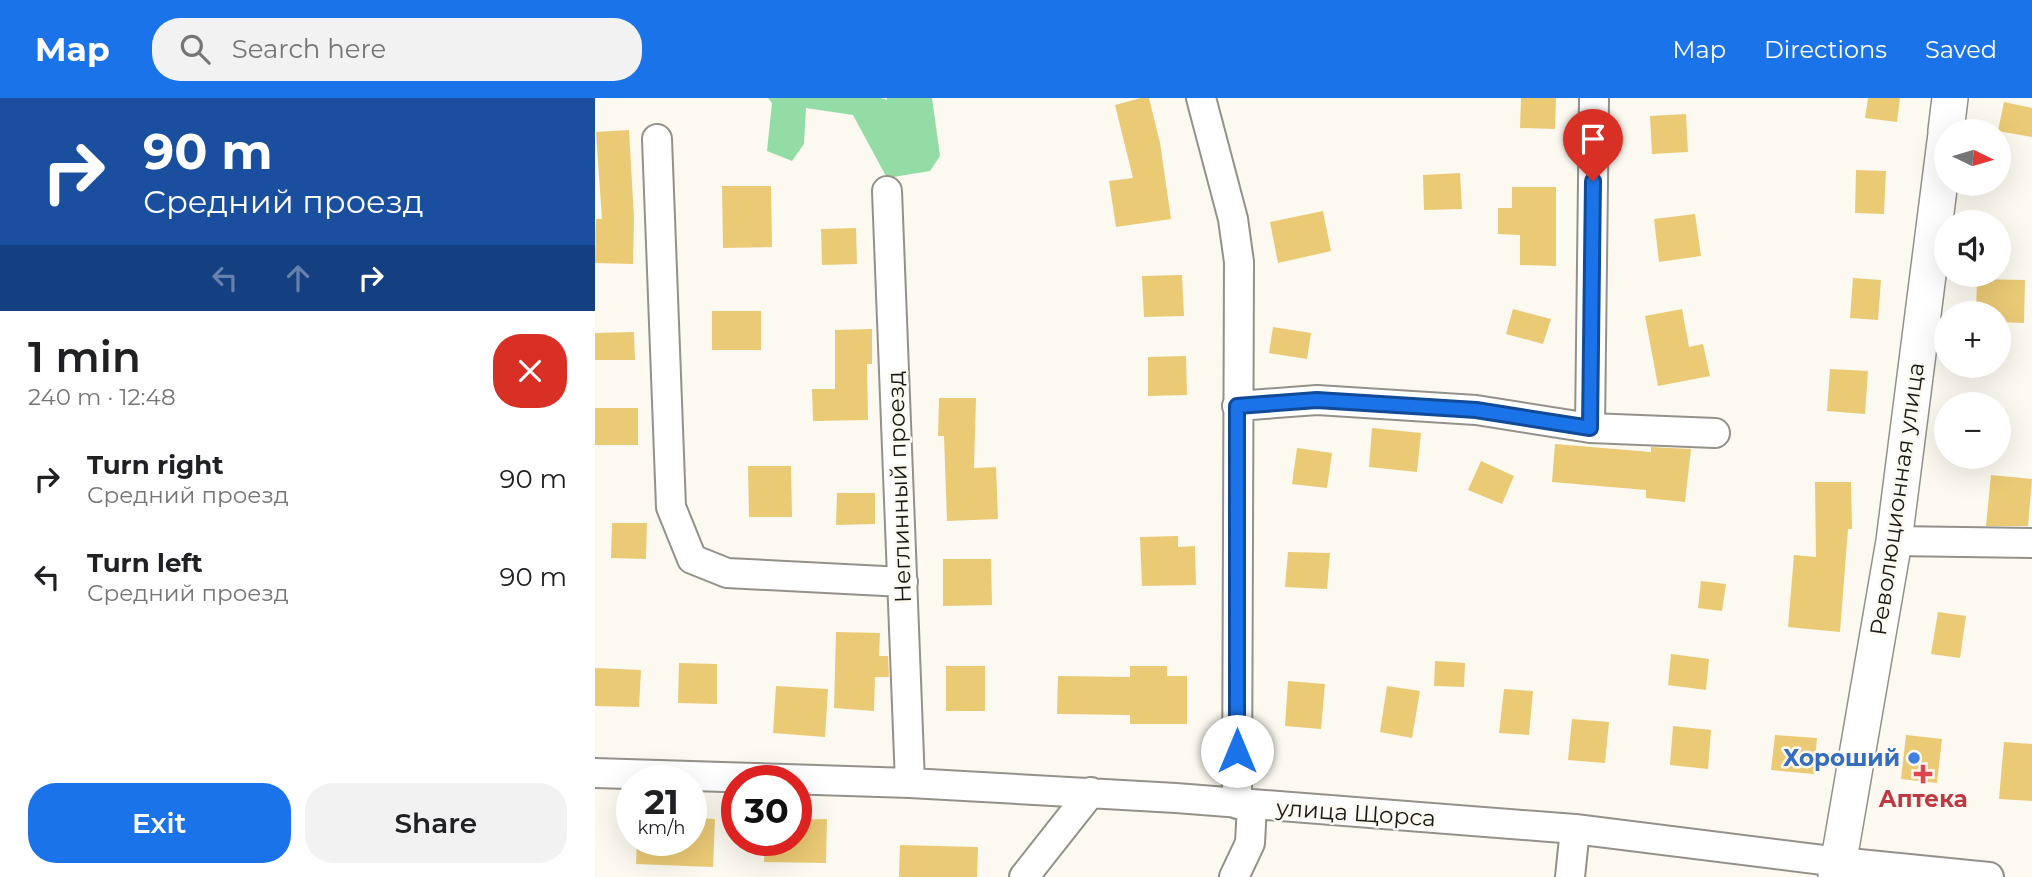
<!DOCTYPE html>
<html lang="en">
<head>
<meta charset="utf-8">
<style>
	:root { --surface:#fff; --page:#f2f2f2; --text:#202124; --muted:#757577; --accent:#1a73e8 }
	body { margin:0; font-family:Montserrat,sans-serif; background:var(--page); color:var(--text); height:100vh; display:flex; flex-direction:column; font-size:26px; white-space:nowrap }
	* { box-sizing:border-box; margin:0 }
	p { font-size:23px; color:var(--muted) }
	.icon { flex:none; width:38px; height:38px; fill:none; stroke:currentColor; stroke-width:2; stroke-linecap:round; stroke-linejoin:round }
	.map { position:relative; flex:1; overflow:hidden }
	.sheet { display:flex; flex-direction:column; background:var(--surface); width:595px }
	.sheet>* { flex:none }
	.top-card { background:#1a4fa0; color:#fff; overflow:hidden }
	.needle { width:46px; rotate:95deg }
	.fabs { position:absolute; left:1339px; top:21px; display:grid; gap:14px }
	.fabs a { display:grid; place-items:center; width:77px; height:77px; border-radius:50%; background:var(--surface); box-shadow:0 7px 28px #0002; font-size:35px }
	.speed { position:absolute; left:21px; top:667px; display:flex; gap:14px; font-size:35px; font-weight:700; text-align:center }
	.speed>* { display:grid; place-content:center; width:91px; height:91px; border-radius:50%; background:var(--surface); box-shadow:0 7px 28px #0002; line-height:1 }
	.speed small { font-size:18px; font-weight:400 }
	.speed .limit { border:10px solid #d22; background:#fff; color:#111 }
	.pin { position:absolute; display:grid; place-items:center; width:60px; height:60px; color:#fff; margin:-72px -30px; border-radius:50% 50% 50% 0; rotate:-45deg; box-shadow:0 0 7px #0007 }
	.pin .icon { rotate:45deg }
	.me { position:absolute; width:77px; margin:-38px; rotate:0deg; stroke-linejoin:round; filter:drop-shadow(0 0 5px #0008) }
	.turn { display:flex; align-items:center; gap:24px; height:147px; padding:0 28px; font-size:32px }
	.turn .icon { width:91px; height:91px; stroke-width:2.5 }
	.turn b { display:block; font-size:49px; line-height:60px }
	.lanes { display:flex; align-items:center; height:66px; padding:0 28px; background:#0003; justify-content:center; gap:35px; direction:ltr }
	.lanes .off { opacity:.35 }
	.round { display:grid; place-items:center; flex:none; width:74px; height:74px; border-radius:28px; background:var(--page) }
	.head { display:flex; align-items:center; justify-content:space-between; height:119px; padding:0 28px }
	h1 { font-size:42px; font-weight:600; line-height:52px }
	.cta { display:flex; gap:14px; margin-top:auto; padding:14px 28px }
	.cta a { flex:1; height:80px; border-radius:28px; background:var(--accent); color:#fff; font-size:28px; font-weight:600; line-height:80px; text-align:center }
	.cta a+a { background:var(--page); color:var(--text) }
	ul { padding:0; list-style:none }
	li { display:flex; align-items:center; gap:21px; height:98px; padding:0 28px }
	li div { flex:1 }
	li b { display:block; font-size:26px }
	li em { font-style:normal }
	header { display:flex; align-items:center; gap:42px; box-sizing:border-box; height:98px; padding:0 35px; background:var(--accent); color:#fff }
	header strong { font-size:33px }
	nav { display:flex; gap:38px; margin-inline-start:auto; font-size:24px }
	.search { width:490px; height:63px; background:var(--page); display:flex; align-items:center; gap:18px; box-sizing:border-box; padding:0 24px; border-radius:28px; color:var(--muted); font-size:26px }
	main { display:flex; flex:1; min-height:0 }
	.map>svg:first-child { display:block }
	.green { fill:#94dca6 }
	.building { fill:#eaca75 }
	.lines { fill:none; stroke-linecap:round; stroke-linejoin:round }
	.minor-casing { stroke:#94918a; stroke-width:32 }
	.major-casing { stroke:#94918a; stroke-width:38 }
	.minor { stroke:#fff; stroke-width:28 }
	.major { stroke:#fff; stroke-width:35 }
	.route-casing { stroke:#114b97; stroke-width:18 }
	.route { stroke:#1a73e8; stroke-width:12 }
	.shop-dot { fill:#3f7fe0; stroke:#fcf9f1; stroke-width:2.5 }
	.health-dot { fill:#e0444e; stroke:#fcf9f1; stroke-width:2.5 }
	.labels { text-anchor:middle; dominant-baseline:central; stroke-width:5; stroke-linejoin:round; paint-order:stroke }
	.street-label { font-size:23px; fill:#1a1917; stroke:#fcf9f1 }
	.shop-label { font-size:23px; font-weight:bold; fill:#366cbe; stroke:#fcf9f1; text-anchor:end }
	.health-label { font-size:23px; font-weight:bold; fill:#be3a42; stroke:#fcf9f1 }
</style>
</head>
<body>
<header>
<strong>Map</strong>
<div class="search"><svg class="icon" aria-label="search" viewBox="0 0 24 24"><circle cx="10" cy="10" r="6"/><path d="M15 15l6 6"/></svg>Search here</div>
<nav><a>Map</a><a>Directions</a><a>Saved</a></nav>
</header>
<main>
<section class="sheet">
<div class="top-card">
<div class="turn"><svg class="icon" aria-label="right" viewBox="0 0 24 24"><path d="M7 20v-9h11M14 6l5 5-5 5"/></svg><div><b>90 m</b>Средний проезд</div></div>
<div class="lanes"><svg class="icon off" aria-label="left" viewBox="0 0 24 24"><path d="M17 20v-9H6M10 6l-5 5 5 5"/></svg><svg class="icon off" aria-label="ahead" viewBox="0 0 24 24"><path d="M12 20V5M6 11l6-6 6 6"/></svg><svg class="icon" aria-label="right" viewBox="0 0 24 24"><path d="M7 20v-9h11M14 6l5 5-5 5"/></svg></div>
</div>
<div class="head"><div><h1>1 min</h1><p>240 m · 12:48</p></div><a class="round" style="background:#d93025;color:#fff"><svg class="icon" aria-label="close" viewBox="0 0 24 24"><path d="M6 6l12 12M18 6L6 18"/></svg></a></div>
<ul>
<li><svg class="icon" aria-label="right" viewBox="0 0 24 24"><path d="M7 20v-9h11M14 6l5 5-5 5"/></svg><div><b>Turn right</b><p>Средний проезд</p></div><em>90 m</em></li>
<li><svg class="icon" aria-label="left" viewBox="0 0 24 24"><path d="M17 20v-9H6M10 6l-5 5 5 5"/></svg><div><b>Turn left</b><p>Средний проезд</p></div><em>90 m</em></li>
</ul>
<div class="cta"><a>Exit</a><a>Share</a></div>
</section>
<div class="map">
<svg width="1437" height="779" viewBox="0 0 1437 779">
	<rect width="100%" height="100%" fill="#fcf9f1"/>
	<!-- green -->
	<path class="green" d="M173,0H286L292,2V0H337L345,58L335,73L292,80L258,17L211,10L209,46L197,63L172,53L177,5Z"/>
	<!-- building -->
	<path class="building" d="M546,0H554L565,45L576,121L521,129L514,83L538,80L520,7Z
		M926,0H961L960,31L925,30Z
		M1273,0H1305L1302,24L1270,20Z
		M1409,4L1437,10V39L1403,33Z
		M1091,16L1093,54L1057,56L1055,18Z
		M34,32L39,120L38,166L0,165L1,121H7L1,34Z
		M1261,72L1291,73L1289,116L1260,115Z
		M865,75L867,111L829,112L828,77Z
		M127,88H176L177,149L128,150Z
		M917,89H961V168L925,167V137L903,136V110H917Z
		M728,113L736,153L683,165L675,124Z
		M1100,116L1106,158L1064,164L1059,121Z
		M261,130L262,166L227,167L226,131Z
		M587,177L589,218L549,219L547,178Z
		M1258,180L1286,182L1283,222L1255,220Z
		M1382,181L1430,182L1429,225L1404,224V215H1381Z
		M918,211L956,221L948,246L911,236Z
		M1087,211L1094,249L1108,246L1115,278L1063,288L1050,218Z
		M117,213H166V252H117Z
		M678,229L716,235L712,261L674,255Z
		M277,231V266H272L273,322L218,323L217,291H240V232Z
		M39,234L40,262H0V235Z
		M591,258L592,297L553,298V259Z
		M1235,271L1273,273L1270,316L1232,313Z
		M344,300H381L379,370L401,369L403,421L352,423L349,338H343Z
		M0,310H43V347H0Z
		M777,330L826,335L822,374L774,369Z
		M960,346L1056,354V349L1096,351L1090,404L1051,400V392L957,384Z
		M702,350L737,355L732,390L697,386Z
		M886,363L919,378L907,406L873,392Z
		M153,368H196L197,419H154Z
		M1396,377L1437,381L1433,428H1391Z
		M1220,384H1256L1257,431H1253L1245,534L1193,529L1199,457L1221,459Z
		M242,395H280V426L241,427Z
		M17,425H52L51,461L16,460Z
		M583,438V449L600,448L601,487L547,488L545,439Z
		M693,454L735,455L732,491L690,489Z
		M348,461H396L397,507L348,508Z
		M1106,483L1131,486L1127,513L1103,510Z
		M1343,514L1371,518L1365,560L1336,556Z
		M241,534L285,535L284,558H293L294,579H280L279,613L239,610Z
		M1076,556L1114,561L1111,592L1073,587Z
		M840,563L870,565L869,589L839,588Z
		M84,565L122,566V606L83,605Z
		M351,568H390V613H351Z
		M535,568H572V578H592V626H535V617L462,616L463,578L535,579Z
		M0,570L46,572L44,609L0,608Z
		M693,583L730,586L726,631L690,628Z
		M181,588L233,591L230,639L178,635Z
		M792,588L825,593L817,640L785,634Z
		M909,591L938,593L934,637L904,635Z
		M977,621L1014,624L1010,665L973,662Z
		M1078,628L1116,632L1113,671L1075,667Z
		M1180,637L1222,640L1219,676L1176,672Z
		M1311,637L1347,641L1342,685L1306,681Z
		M1409,644L1437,646V703L1404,701Z
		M96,720L120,721L118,769L41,766L42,742H96Z
		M232,721L231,765L169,764L170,742H201V722Z
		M305,747L383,749L382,779H304Z"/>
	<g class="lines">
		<!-- minor casing -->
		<g class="minor-casing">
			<path id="minor" d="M606,0L638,121L644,164L642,706
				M62,41L76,409L97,461L132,475L308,484
				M292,93L315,685
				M642,308L722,302L881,312L995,330L999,0
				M995,330L1120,335
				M1299,443L1437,445
				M0,675L315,685L581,700L980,731L1244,764L1394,779
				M429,779L496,694
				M639,779L655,745L657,707
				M975,779L980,731"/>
		</g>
		<!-- major casing -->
		<g class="major-casing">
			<path id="major" d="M1351,33L1355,0
				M1241,779L1299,443L1351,36"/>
		</g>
		<!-- minor -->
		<use href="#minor" class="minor"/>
		<!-- major -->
		<use href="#major" class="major"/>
	</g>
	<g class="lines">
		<!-- route casing -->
		<g class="route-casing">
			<path id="route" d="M642,653V308L722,302L881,312L995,330L998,83"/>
		</g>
		<!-- route -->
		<use href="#route" class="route"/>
	</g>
	<!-- markers -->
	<circle class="shop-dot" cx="1319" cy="660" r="7"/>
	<path class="health-dot" d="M1324.5 665.5h7v7h7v7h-7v7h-7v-7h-7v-7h7z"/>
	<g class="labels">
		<!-- street labels -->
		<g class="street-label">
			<text transform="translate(304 389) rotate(-92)">Неглинный проезд</text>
			<text transform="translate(1302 401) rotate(-82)">Революционная улица</text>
			<text transform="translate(761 715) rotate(4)">улица Щорса</text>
		</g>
		<!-- shop labels -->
		<g class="shop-label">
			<text x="1305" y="660">Хороший</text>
		</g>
		<!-- health labels -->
		<g class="health-label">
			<text x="1328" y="701">Аптека</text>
		</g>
	</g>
</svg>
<div class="fabs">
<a><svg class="needle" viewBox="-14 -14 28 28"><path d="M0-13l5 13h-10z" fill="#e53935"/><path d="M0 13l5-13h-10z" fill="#757577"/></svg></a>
<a><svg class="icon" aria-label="sound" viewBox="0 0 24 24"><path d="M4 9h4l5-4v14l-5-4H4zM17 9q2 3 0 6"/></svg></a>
<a>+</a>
<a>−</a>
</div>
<div class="speed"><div>21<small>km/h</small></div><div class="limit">30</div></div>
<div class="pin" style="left:998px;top:83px;background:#d93025"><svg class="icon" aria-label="arrive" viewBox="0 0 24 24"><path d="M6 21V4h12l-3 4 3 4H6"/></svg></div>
<svg class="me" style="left:642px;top:653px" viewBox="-20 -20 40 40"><circle r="19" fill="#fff"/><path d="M0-13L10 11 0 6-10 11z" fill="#1a73e8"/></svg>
</div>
</main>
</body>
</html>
